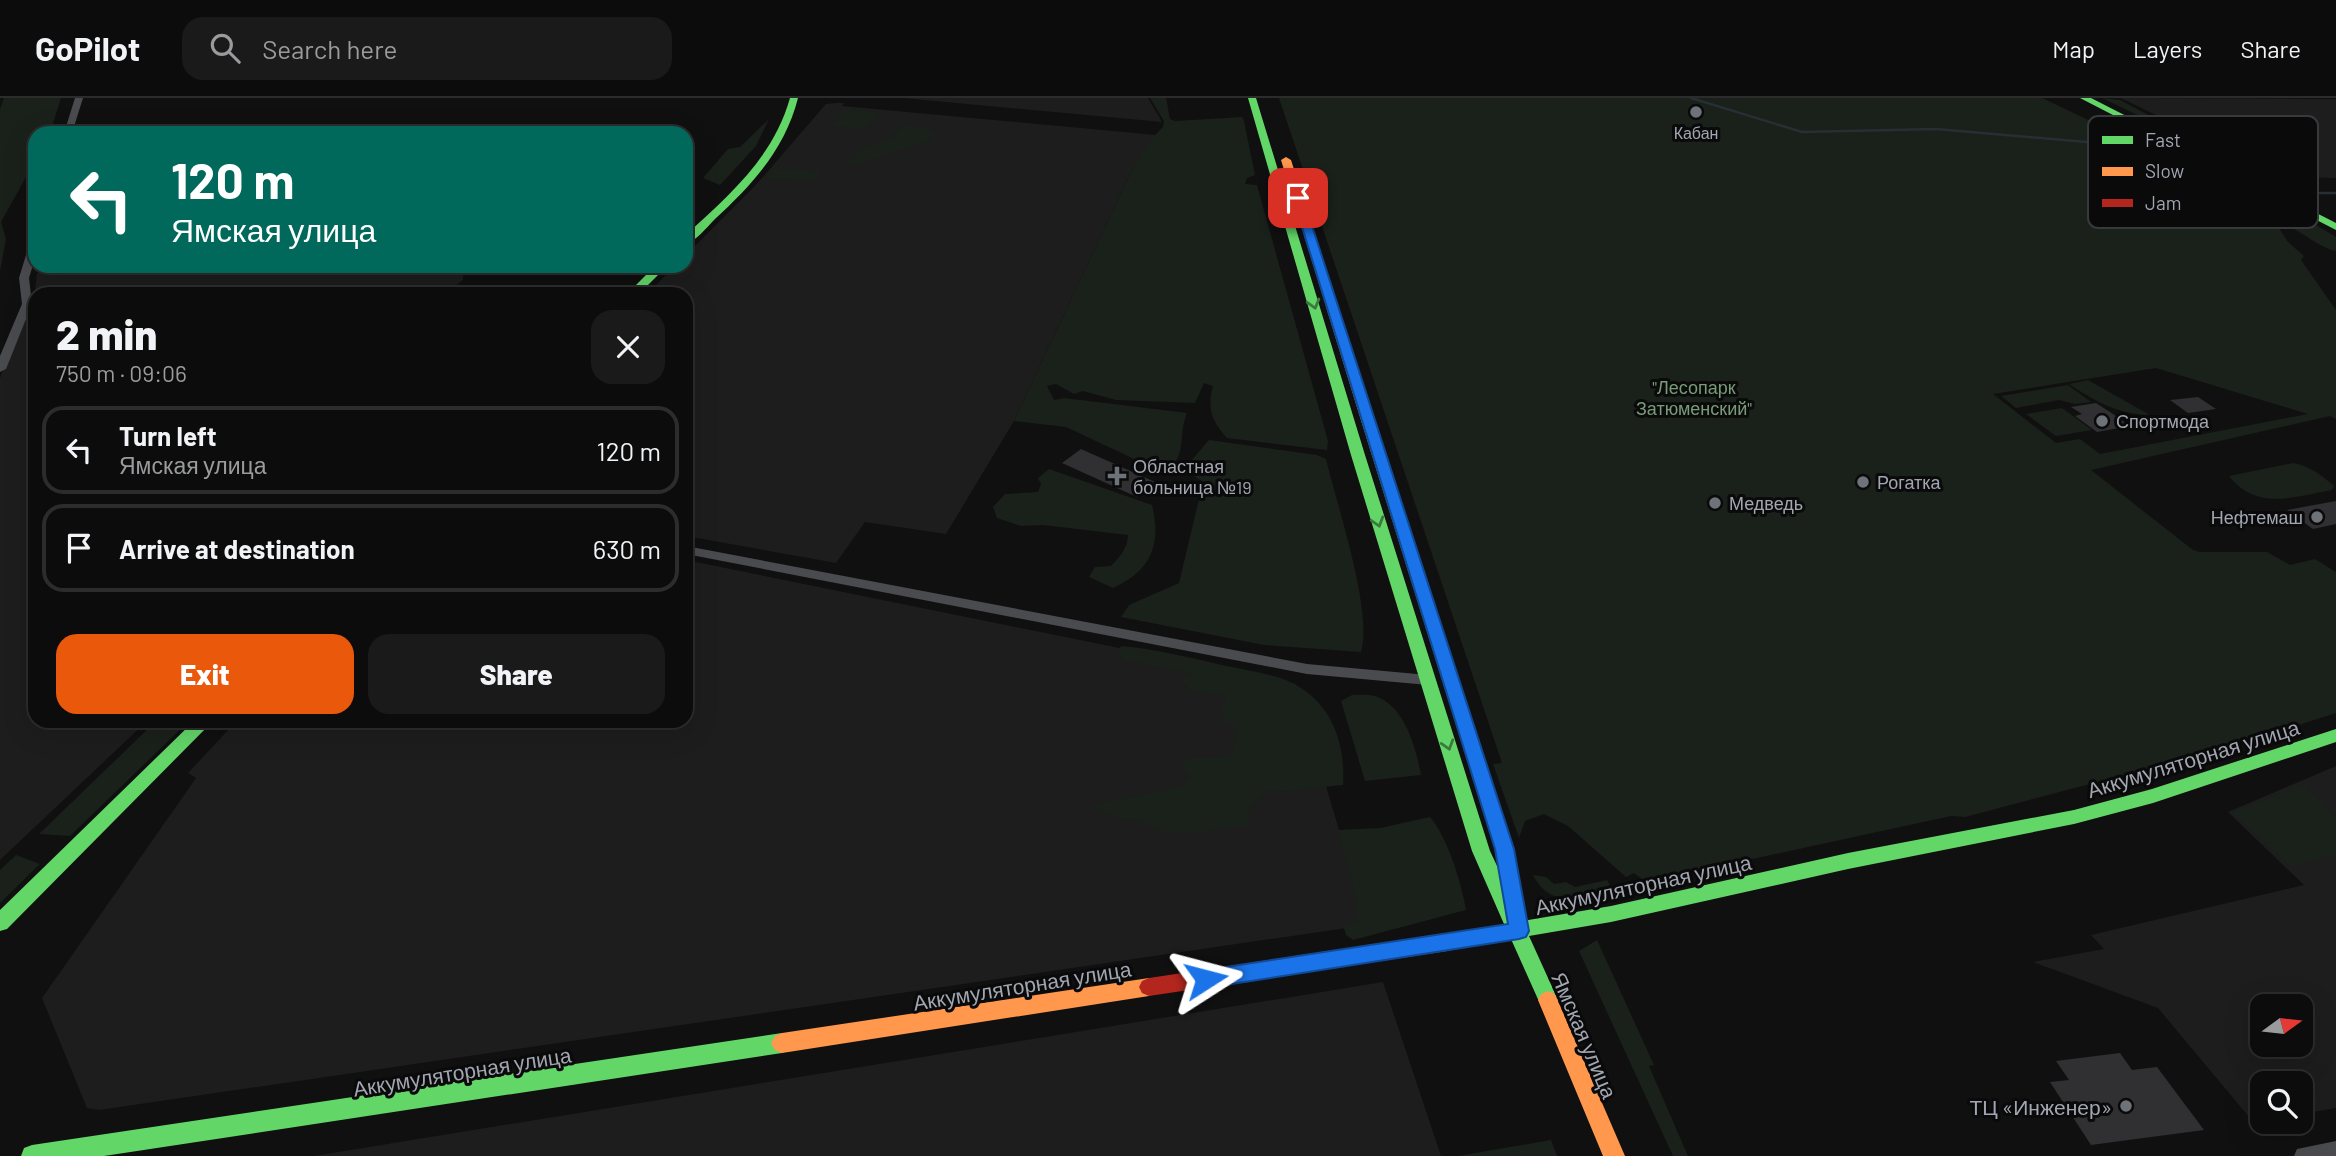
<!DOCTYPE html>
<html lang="en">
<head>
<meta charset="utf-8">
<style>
	:root { --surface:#0c0c0c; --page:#1a1a1a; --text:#f1f3f6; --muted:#9a9b9d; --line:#2c2c2d; --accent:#ea580c }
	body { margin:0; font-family:Barlow,sans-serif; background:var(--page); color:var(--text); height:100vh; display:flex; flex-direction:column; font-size:26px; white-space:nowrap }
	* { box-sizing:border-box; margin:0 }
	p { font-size:23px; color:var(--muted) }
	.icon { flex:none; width:38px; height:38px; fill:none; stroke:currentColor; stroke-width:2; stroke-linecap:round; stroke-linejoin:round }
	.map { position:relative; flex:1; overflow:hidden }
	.drawer { position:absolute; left:28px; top:189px; width:665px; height:441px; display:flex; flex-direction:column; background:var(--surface); border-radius:21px; box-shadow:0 7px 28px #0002,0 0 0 2px var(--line) }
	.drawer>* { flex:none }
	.hud { position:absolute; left:28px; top:28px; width:665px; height:147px; border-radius:21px; box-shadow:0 7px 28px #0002,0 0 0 2px var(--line); background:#00695c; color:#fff; overflow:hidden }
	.needle { width:46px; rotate:75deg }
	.buttons { position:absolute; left:2250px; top:896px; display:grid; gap:14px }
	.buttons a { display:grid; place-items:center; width:63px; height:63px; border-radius:14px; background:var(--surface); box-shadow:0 7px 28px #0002,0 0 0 2px var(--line); font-size:35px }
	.pin { position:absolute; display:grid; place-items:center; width:60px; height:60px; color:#fff; margin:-30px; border-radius:14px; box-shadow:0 4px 10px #0006 }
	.me { position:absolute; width:77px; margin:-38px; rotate:81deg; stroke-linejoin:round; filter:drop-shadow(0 0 5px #0008) }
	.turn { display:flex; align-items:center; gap:24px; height:147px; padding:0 28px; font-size:32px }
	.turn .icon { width:91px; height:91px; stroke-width:2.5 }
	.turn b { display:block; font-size:49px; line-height:60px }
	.round { display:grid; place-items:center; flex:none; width:74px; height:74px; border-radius:21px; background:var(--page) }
	.overview { display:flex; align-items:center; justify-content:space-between; height:119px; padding:0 28px }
	h1 { font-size:42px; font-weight:800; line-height:52px }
	.cta { display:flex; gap:14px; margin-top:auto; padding:14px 28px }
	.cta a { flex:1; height:80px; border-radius:21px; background:var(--accent); color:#fff; font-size:28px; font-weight:800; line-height:80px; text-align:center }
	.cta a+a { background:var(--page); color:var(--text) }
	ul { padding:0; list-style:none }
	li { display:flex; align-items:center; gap:21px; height:88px; margin:0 14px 10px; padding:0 14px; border:4px solid var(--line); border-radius:21px }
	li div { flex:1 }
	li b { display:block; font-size:26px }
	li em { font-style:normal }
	header { display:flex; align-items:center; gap:42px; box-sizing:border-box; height:98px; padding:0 35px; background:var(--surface); border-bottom:2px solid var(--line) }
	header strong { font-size:33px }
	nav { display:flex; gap:38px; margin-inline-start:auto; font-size:24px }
	.search { width:490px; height:63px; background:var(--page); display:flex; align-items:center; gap:18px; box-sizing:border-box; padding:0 24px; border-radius:21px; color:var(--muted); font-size:26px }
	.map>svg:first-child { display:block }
	.built { fill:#1d1d1e; fill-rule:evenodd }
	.green { fill:#1a201a; fill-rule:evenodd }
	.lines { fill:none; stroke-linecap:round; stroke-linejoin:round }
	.stream { stroke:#272f34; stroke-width:2.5 }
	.building { fill:#303033 }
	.street { fill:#4a4b4f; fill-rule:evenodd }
	.fast { fill:#63d668; fill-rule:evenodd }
	.slow { fill:#ff974d; fill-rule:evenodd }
	.jam { fill:#b3261e; fill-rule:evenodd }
	.oneway { stroke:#3b7a3e }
	.route { fill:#1a73e8; stroke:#114b97; stroke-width:2 }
	.poi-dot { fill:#6e7279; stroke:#0a0a0b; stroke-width:2.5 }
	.labels { text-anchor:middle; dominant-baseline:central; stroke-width:6; stroke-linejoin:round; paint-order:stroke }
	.far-poi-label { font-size:16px; fill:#a1a6b1; stroke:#0a0a0b }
	.park-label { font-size:18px; fill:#789c78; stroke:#0a0a0b }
	.poi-label { font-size:18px; fill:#a1a6b1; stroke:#0a0a0b; text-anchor:start }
	.near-street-label { font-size:21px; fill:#a1a6b1; stroke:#0a0a0b }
	.near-poi-label { font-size:21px; fill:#a1a6b1; stroke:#0a0a0b; text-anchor:end }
	.key { fill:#0a0a0b; stroke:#37393d; stroke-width:2 }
	.key-label { font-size:19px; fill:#a1a6b1 }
</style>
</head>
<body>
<header>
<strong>GoPilot</strong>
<div class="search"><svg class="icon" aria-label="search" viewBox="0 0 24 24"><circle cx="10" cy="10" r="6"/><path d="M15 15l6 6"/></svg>Search here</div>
<nav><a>Map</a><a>Layers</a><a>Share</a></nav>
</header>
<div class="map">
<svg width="2336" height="1058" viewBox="0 0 2336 1058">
	<rect width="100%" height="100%" fill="#101010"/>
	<!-- built -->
	<path class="built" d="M903,0H1148L1162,24Z
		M2121,0L2336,1V80L2299,79L2308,86L2284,89L2205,41Z
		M836,5H844L842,8L1156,37L1131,74L1014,323L946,436L865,424L836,465L686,438V196H647L675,168H686V157L755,88L826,6Z
		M74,168H463V182L444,196H35V623H147L0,762V280L35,193L37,175Z
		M686,462L1296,586L1367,827L99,1012L87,1010L42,900L196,680L188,675L232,628L240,623H686Z
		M2336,668V1010L2301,1016V985H2263V1023L2254,1025L2158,910L2033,864L2104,851L2091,837L2304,787L2228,714ZM2263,908H2301V947H2263Z
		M1383,884L1441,1058H314Z"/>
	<!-- green -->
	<path class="green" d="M4,0H61L50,35H35V63L1,124L6,141L0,173V11Z
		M1150,0H1166L1170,21L1175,23L1242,19L1244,23L1255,77L1247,80L1245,86L1257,87L1328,343L1327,352L1227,340C1211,323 1207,309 1213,288L1204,285L1195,305L1116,302L1083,293L1074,296L1056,286L1047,288L1054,302L1064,300L1187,315C1177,339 1189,358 1164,375L1066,329L1014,323L1131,74L1152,40L1163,29L1164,23Z
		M1279,0H2042L2099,27L2233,99L2196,108L2199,114L2235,124L2267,114L2296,115L2336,139V153C2313,148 2299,127 2277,127L2288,144L2304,158L2301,162L2336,212V321L2330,318L2091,372L2193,452L2199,454H2267L2290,467L2315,461L2336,474V615L2261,639L2255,637L2246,640L2195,662L2158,668L1965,719L1951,718L1646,784L1634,775L1626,779L1568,728L1544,716L1525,723L1519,740L1493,666L1502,665ZM2156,270L2308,316L2100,356L2080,341L2056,345L1993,296Z
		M2102,0L2120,2L2190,39L2178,40L2160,32V28Z
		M843,10L883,15L863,31L832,28Z
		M769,21L756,48L720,87L703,80L728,51L740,49Z
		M904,26L927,30L935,35L927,43L864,65H847C859,51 871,43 890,41Z
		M773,70L822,73L816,83L765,80Z
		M2088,282L2150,317C2120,317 2094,303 2069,286Z
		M2068,287L2091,304L2075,306L2059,302L2016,310L2001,298Z
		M2062,310L2092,332L2056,338L2026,316Z
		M1209,342L1317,357L1326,361C1337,407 1373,513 1361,554L1264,547L1121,519L1129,507L1179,485L1203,384L1184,371Z
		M2293,365C2308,367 2323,378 2334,388L2332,392C2295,399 2256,413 2229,378Z
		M1049,371L1152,407C1162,448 1150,473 1113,490L1089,479L1095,469L1111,468C1120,459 1128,449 1128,437L1043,427L1021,428L997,420L993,409L1005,396L1038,394L1041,386L1038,380Z
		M1121,548C1155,551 1188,559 1222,567C1241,571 1261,574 1280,580C1328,596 1346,640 1343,687C1317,689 1291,695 1266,693L1250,710L1249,728H1235L1212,733H1160L1143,723L1112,719L1090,707L1162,693L1180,688L1190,680L1180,667L1191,660L1231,658L1237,630L1224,623L1221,610L1226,598L1190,593L1180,581L1192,576L1123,562L1118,553Z
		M1352,597C1359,597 1368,596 1375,598C1405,608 1416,650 1421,677L1365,683L1341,603Z
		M156,623H189L70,738L39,736Z
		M2304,686L2336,720V757L2290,768L2232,715Z
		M1430,719C1447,738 1462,786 1466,812L1353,842L1346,837L1343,827L1357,823V803L1338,732L1380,730Z
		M16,757L40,766L0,805V772Z
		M1533,777L1546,779L1554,786L1566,784L1575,789L1607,782L1612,791C1579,797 1552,813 1533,777Z
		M1597,842L1654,967L1649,968L1688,1058H1673L1579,853Z
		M1551,1042L1557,1058H1458Z"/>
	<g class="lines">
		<!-- stream -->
		<path class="stream" d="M1691,0L1802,34L1936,31L2133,48
			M2317,95H2336"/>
	</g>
	<!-- building -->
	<path class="building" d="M2198,299L2216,311L2188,315L2170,302Z
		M2096,305L2113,316L2130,328L2097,334L2075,318L2082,316L2071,309Z
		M1081,351L1155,384L1137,399L1062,365Z
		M2336,403V426L2313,431L2287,412Z
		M2120,955L2132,972L2157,969L2204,1032L2091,1047L2050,984L2069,982L2056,963Z"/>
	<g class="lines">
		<!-- street -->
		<path class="street" d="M75,0H83L72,35H64Z
			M35,141V160L29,180L32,206L6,271L0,274V258L22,206L19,180L30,144Z
			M686,448L1307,566L1428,577L1433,578L1435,582L1433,586L1428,587L1307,576L686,456Z
			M2336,1043V1058H2294L2297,1051Z"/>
		<!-- fast -->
		<path class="fast" d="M790,0H798C785,51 753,86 715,121C706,130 697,142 686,146V137C730,96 773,60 790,0Z
			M1248,0H1256L1365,357L1490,753L1498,770L1495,751L1360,319L1367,315L1374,319L1513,751L1524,805L1517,812L1522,823L1611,808L1848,755L2074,712L2152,691L2336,631V644L2153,705L2074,726L1848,771L1611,824L1529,838L1558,902L1555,908L1548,911L1541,908L1511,841L1441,854L1434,851L1431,845L1434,839L1504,826L1472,753L1351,357Z
			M2080,0H2091L2336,125V132Z
			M655,168H667L639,196H627Z
			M194,623H213L7,831L0,833V812Z
			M782,935L789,938L793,945L789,952L782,955L104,1058H21L24,1050L32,1047Z"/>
		<!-- slow -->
		<path class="slow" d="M1286,59L1291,62L1374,319L1372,322L1367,323L1360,319L1281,62Z
			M1149,880L1156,883L1159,889L1156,895L1149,898L782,955L775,952L771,945L775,938L782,935Z
			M1548,893L1555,896L1625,1058H1603L1538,902L1541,896Z"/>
		<!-- jam -->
		<path class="jam" d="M1441,836L1448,839L1451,845L1448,851L1441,854L1149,898L1142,895L1139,889L1142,883L1149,880Z"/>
	</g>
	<!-- one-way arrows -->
	<defs><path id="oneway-chevron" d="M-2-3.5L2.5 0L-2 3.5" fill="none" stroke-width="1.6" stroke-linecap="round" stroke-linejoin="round" transform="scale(1.75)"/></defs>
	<g class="oneway">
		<use href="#oneway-chevron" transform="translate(1314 206) rotate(74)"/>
		<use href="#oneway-chevron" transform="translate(1378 424) rotate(73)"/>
		<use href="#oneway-chevron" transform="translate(1448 647) rotate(73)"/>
	</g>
	<!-- route -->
	<path class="route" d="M1298,97L1303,100L1514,751L1529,833L1526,839L1519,841L1206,890L1198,887L1195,881L1198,874L1206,872L1508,826L1495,751L1293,100Z"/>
	<!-- markers -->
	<g class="poi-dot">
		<circle cx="1696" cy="14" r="7"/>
		<circle cx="2102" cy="323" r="7"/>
		<path d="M1113.5 367.5h7v7h7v7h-7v7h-7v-7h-7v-7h7z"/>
		<circle cx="1863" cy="384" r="7"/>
		<circle cx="1715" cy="405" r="7"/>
		<circle cx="2317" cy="419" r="7"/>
		<circle cx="2126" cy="1008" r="7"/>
	</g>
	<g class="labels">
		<!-- far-poi labels -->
		<g class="far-poi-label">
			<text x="1696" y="34">Кабан</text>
		</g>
		<!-- park labels -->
		<g class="park-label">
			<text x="1694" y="289">"Лесопарк<tspan x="1694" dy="21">Затюменский"</tspan></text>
		</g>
		<!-- poi labels -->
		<g class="poi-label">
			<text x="2116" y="323">Спортмода</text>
			<text x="1133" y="368">Областная<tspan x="1133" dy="21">больница №19</tspan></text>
			<text x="1877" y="384">Рогатка</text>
			<text x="1729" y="405">Медведь</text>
			<text x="2303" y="419" text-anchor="end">Нефтемаш</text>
		</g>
		<!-- near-street labels -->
		<g class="near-street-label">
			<text transform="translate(2193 660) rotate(-17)">Аккумуляторная улица</text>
			<text transform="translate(1643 786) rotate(-12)">Аккумуляторная улица</text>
			<text transform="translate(1022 887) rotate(-9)">Аккумуляторная улица</text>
			<text transform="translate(1585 937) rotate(67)">Ямская улица</text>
			<text transform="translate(462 973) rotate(-9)">Аккумуляторная улица</text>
		</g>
		<!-- near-poi labels -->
		<g class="near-poi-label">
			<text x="2112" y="1008">ТЦ «Инженер»</text>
		</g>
	</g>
	<!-- legend -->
	<rect x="2088" y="18" width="230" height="112" rx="10" class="key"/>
	<rect x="2102" y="38" width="31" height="8" fill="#63d668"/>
	<rect x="2102" y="69" width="31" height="9" fill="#ff974d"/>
	<rect x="2102" y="101" width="31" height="8" fill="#b3261e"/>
	<g class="key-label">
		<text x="2145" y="49">Fast</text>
		<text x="2145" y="80">Slow</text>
		<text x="2145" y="112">Jam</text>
	</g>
</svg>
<div class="buttons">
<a><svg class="needle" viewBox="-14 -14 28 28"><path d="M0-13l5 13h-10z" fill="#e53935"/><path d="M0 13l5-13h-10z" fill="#9a9b9d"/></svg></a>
<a><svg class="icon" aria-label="search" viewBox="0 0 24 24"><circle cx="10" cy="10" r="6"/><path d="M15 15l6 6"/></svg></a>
</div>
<div class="pin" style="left:1298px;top:100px;background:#d93025"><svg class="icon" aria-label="arrive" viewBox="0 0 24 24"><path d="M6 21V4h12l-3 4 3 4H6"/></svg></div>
<svg class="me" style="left:1206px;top:881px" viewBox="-20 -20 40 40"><path d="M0-17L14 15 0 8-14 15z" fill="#1a73e8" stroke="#fff" stroke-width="4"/></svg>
<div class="hud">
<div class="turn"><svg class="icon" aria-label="left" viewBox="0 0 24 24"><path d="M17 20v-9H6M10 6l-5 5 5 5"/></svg><div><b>120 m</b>Ямская улица</div></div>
</div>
<section class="drawer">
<div class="overview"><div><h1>2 min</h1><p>750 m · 09:06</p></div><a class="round"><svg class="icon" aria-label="close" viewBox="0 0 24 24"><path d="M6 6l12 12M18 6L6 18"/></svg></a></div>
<ul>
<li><svg class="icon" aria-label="left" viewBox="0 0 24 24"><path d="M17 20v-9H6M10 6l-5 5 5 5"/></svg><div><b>Turn left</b><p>Ямская улица</p></div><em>120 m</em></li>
<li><svg class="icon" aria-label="arrive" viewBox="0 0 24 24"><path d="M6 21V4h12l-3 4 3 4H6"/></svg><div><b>Arrive at destination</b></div><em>630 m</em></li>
</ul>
<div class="cta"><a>Exit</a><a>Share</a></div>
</section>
</div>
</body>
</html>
